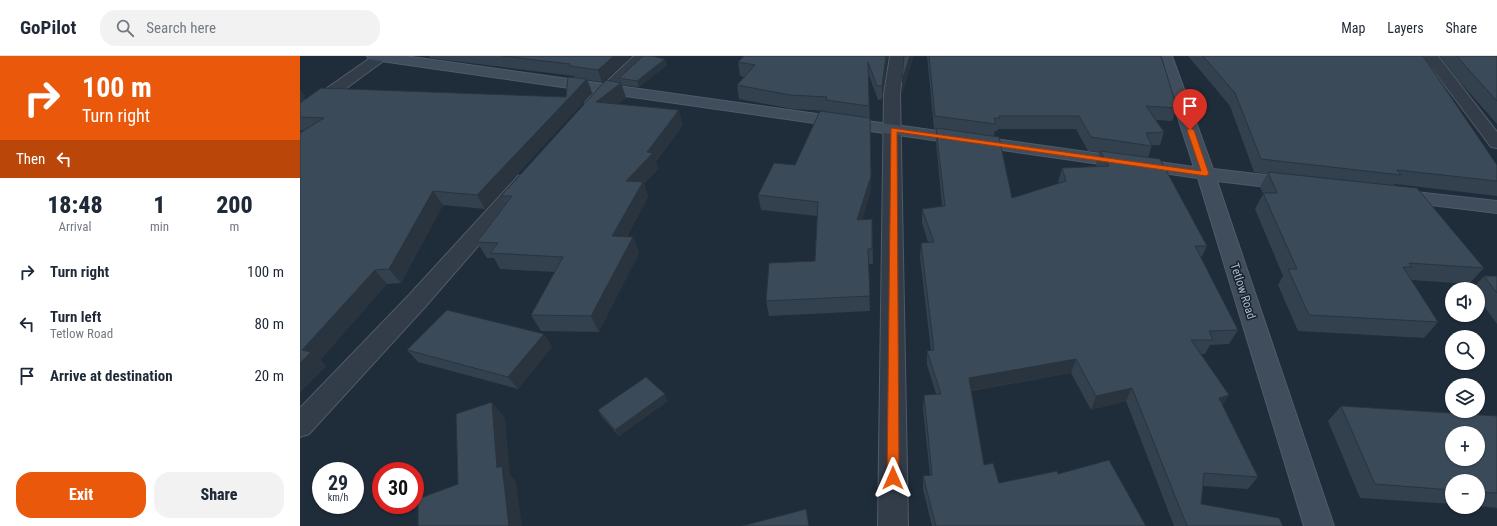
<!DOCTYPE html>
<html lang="en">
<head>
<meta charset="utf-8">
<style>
	:root { --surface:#fff; --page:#f2f2f3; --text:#1f2937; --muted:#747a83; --line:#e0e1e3; --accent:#ea580c }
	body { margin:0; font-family:"Roboto Condensed",sans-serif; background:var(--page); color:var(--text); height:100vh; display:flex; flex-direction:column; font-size:15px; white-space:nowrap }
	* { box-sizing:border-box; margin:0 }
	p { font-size:13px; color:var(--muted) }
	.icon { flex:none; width:22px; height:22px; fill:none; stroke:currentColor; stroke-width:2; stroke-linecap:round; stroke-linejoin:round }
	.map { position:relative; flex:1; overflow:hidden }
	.sheet { display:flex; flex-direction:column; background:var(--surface); width:300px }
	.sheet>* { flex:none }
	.top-card { background:#ea580c; color:#fff; overflow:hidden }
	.buttons { position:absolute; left:1145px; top:226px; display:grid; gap:8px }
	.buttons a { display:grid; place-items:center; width:40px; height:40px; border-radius:50%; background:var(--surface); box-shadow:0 1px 3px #0004; font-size:20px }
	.speed { position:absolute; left:12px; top:406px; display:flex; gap:8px; font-size:20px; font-weight:700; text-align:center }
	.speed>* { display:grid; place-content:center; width:52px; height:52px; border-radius:50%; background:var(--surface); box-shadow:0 1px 3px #0004; line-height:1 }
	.speed small { font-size:10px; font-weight:400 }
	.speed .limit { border:6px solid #d22; background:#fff; color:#111 }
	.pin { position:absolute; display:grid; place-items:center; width:34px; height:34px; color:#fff; margin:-41px -17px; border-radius:50% 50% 50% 0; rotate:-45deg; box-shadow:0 0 4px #0007 }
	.pin .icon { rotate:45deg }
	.me { position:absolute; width:44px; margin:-22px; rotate:0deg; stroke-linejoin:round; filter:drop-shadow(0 0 3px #0008) }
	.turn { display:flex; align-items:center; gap:14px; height:84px; padding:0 16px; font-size:18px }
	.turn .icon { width:52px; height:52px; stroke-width:2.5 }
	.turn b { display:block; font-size:28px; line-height:34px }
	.then { display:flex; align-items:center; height:38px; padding:0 16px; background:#0003; gap:8px; font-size:15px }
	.eta { display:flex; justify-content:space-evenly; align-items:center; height:68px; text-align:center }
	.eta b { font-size:24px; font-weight:800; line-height:28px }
	.action { display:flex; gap:8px; margin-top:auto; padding:8px 16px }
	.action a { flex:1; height:46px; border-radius:16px; background:var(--accent); color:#fff; font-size:16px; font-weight:800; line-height:46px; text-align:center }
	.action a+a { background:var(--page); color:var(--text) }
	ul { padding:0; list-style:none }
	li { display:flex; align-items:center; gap:12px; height:52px; padding:0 16px }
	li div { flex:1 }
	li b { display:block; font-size:15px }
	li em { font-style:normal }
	header { display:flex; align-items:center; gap:24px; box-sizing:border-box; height:56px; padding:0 20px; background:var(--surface); border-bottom:1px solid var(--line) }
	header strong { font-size:19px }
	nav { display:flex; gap:22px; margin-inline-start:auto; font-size:14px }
	.search { width:280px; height:36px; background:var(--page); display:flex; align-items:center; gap:10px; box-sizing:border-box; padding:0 14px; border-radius:16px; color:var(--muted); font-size:15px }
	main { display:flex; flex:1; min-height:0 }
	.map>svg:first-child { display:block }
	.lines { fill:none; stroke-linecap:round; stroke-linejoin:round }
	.street-casing { stroke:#505b67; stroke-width:2 }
	.secondary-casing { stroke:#505b67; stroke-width:2 }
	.street { fill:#333d4a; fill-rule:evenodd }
	.secondary { fill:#404d5d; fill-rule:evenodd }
	.wall { fill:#33404d; fill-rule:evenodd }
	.shaded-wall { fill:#29343e }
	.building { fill:#3b4a59; stroke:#29343e; fill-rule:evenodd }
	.route { fill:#ea580c; stroke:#983908 }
	.labels { text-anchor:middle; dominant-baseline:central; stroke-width:3; stroke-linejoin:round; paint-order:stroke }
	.street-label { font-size:12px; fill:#adb8c6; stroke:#18222e }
</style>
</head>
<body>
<header>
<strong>GoPilot</strong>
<div class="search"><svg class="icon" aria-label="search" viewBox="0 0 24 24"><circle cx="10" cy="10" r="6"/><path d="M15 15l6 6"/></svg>Search here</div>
<nav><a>Map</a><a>Layers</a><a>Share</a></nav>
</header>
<main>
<section class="sheet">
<div class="top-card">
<div class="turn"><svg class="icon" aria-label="right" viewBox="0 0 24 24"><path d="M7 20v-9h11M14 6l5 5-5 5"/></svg><div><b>100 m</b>Turn right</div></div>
<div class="then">Then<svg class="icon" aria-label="left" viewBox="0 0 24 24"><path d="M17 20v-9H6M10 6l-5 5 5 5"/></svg></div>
</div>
<div class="eta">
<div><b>18:48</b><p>Arrival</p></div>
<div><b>1</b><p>min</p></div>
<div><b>200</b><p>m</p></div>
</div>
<ul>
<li><svg class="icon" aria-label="right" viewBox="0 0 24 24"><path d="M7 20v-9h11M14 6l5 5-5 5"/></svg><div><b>Turn right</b></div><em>100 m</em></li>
<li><svg class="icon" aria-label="left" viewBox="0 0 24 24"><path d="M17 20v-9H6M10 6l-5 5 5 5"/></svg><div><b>Turn left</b><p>Tetlow Road</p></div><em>80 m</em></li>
<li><svg class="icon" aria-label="arrive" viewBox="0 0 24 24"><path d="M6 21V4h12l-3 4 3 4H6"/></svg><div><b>Arrive at destination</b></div><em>20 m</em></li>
</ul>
<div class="action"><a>Exit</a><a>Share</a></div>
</section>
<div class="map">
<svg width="1197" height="470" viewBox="0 0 1197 470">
	<rect width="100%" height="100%" fill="#1f2c39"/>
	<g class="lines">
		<!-- street casing -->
		<g class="street-casing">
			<path id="street" d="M73,0H90L6,62L0,64V51Z
				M334,0H350L299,50L293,52L287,50L285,47L287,44Z
				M590,0H604L600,38L608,470H578L584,38Z
				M1123,0H1138L1197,76V92L1191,91Z
				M225,118L232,120L234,124L232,128L125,251L9,378L0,381V352L109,239L218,120Z"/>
		</g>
		<!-- secondary casing -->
		<g class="secondary-casing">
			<path id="secondary" d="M67,0H105L894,111L858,0H872L913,113L993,122L1000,124L1002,128L1000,132L993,134L917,125L1034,470H1004L898,122L74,4L69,3Z
				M1097,134L1197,145V157L1090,144L1087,140L1090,136Z"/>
		</g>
		<!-- street -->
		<use href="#street" class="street"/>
		<!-- secondary -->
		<use href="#secondary" class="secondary"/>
	</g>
	<!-- wall -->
	<path class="wall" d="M129,0H329L330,2L302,26L287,24L292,37L185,153L143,149L101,227L87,228L20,304L26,310L0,336V77L5,75L0,74V34L5,40L3,41L5,43L266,41L274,21V20L130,2Z
		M444,0H588L582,43L578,44L569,19L571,135L562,164L572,163L573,208H568L570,255L469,260L466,245L515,205L517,160L461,154L458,139L495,109L527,56V55L492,53L439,43L437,29L444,21L440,20L438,6Z
		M627,0H861L877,52L872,65L856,64L864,76L860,89H852L848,102L907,190L901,202L938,274L929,288L910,289L905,298H901L929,339L922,349L958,421L948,433L903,430L901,448L983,470H874L826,345L791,354L771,317L671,335L684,409L699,427L758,418L846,470H632L623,433V420L630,419L623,353L624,339L636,338L627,309V295H631L620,201L621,187L628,186L622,167V153L642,150L636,86V73H634ZM698,73H776L788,95L799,96L796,109L797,111L762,112L758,126L759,127L712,142L694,80L695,75H698Z
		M888,0H1123L1197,109V140L1095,128L1093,129L1184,212L1169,228L1111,224L1138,266L1124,282L998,275L978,229L983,220L955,153L963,138L960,131L967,118L954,116L930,50Z
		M1140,0H1197V68L1159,25Z
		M365,3L367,9L339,31L322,29L326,42L318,48L383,69L356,106L358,113L344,128L348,141L327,181H333L339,197L299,276L241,275L231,259L255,216L200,213L194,202H187L177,186L206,148L201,140L321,27L319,22Z
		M1184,220H1197V268L1178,242V233H1172Z
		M244,278L252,291L218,333L118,306L107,294Z
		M368,345L319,380L302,361L298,354Z
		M1041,350L1197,360V452L1178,450V425H1152V448L1060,442L1028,365Z"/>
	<!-- shaded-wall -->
	<path class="shaded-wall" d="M314,0H329L330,2L302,26L298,14Z
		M586,0H588L582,43V30Z
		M610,0H614L602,39V25Z
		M365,3L367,9L339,31L337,25Z
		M287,23L292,37L185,153L177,139Z
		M321,27L326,42L302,61L296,46Z
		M0,34L5,40L3,41L6,45L0,50Z
		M379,54L383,69L356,106L358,113L344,128L348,141L319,196L312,180L326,125Z
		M570,62L571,135L558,179L557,164Z
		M133,135L143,149L101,227L89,213Z
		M333,181L339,197L299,276L291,260Z
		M75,214L87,228L20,304L26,310L0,336V307L2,294Z
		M244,278L252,291L218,333L208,321Z
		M776,303L771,317L667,335L669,322Z
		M832,332L826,345L791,354L796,340Z
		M365,338L368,345L319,380L315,374Z
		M929,339L920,353L919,342Z
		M192,346L205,362L210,419L216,425L222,470H209L197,412Z"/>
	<!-- building -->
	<path class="building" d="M202,0H314L298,14L270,10V8Z
		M343,0H352L365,3L337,25L319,22Z
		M444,0H586L582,30H577L568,6L569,50L526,44L527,41L490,39L437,29L455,9L438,6Z
		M604,0H610L602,25Z
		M629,0H861L877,52L846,50L864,76L846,77L852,90L791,81L779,60H699L700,62H694L696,68L635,60Z
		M903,0H1123L1197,109V125L1097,114L1101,119L961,103L935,37Z
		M1157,0H1197V45L1168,13Z
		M268,21L287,23L177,139L133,135L89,213L75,214L2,294L11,296L0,307V77L24,62L0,61V47L21,32L266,41Z
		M306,24L321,27L296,46L379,54L347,96L353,97L326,125L343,126L312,180L333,181L291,260L231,259L263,201L190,197L198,187L177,186L212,140H201Z
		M520,55L570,62L571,120L557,164L572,163V193H568L570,240L466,245L469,207L515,205L518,146L458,139L474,107L495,109Z
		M636,72L699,81L712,142L766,125L762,112L809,110L800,95L860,103L907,190H895L938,274L909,275L913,284H891L929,339L919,342L958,421L904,417L901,448L979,462L983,470H887L832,332L796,340L776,303L669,322L684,409L693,407L699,427L757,415L758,418L809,404L846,470H636L623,420L632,419L624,339L641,338L627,295L634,294L621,187L634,186L622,153L645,150Z
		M968,116L1117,132L1184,212L1109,207L1112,211H1103L1138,266L1009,259L988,213H997L963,137H977Z
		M1184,220H1197V237Z
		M147,254L244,278L208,321L107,294Z
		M346,321L365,338L315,374L298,354Z
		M192,346L197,412L202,410L209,470H118V443L158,428L156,358Z
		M1041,350L1197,360V437L1178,436V425H1152V434L1075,428ZM1152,377H1178V403H1152Z
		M506,453L509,470H442Z"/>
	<!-- route -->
	<path class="route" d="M591,72L901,115L887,74L890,72L894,74L909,118L906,120L597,76L599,422L597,426L593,428L589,426L587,422Z"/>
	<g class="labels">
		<!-- street labels -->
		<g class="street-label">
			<text transform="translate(943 235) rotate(72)">Tetlow Road</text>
		</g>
	</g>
</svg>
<div class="buttons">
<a><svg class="icon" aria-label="sound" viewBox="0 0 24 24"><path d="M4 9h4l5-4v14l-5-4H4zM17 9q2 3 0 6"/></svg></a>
<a><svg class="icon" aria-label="search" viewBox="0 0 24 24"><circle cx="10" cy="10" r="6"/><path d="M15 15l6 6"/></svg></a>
<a><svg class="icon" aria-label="layers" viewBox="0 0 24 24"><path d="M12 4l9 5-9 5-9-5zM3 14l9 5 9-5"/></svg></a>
<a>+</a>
<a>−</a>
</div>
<div class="speed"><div>29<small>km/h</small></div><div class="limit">30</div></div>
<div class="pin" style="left:890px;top:74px;background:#d93025"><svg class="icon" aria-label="arrive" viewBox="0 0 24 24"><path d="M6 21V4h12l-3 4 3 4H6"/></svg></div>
<svg class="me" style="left:593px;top:422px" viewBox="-20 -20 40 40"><path d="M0-17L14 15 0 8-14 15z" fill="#ea580c" stroke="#fff" stroke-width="4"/></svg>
</div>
</main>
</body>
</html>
